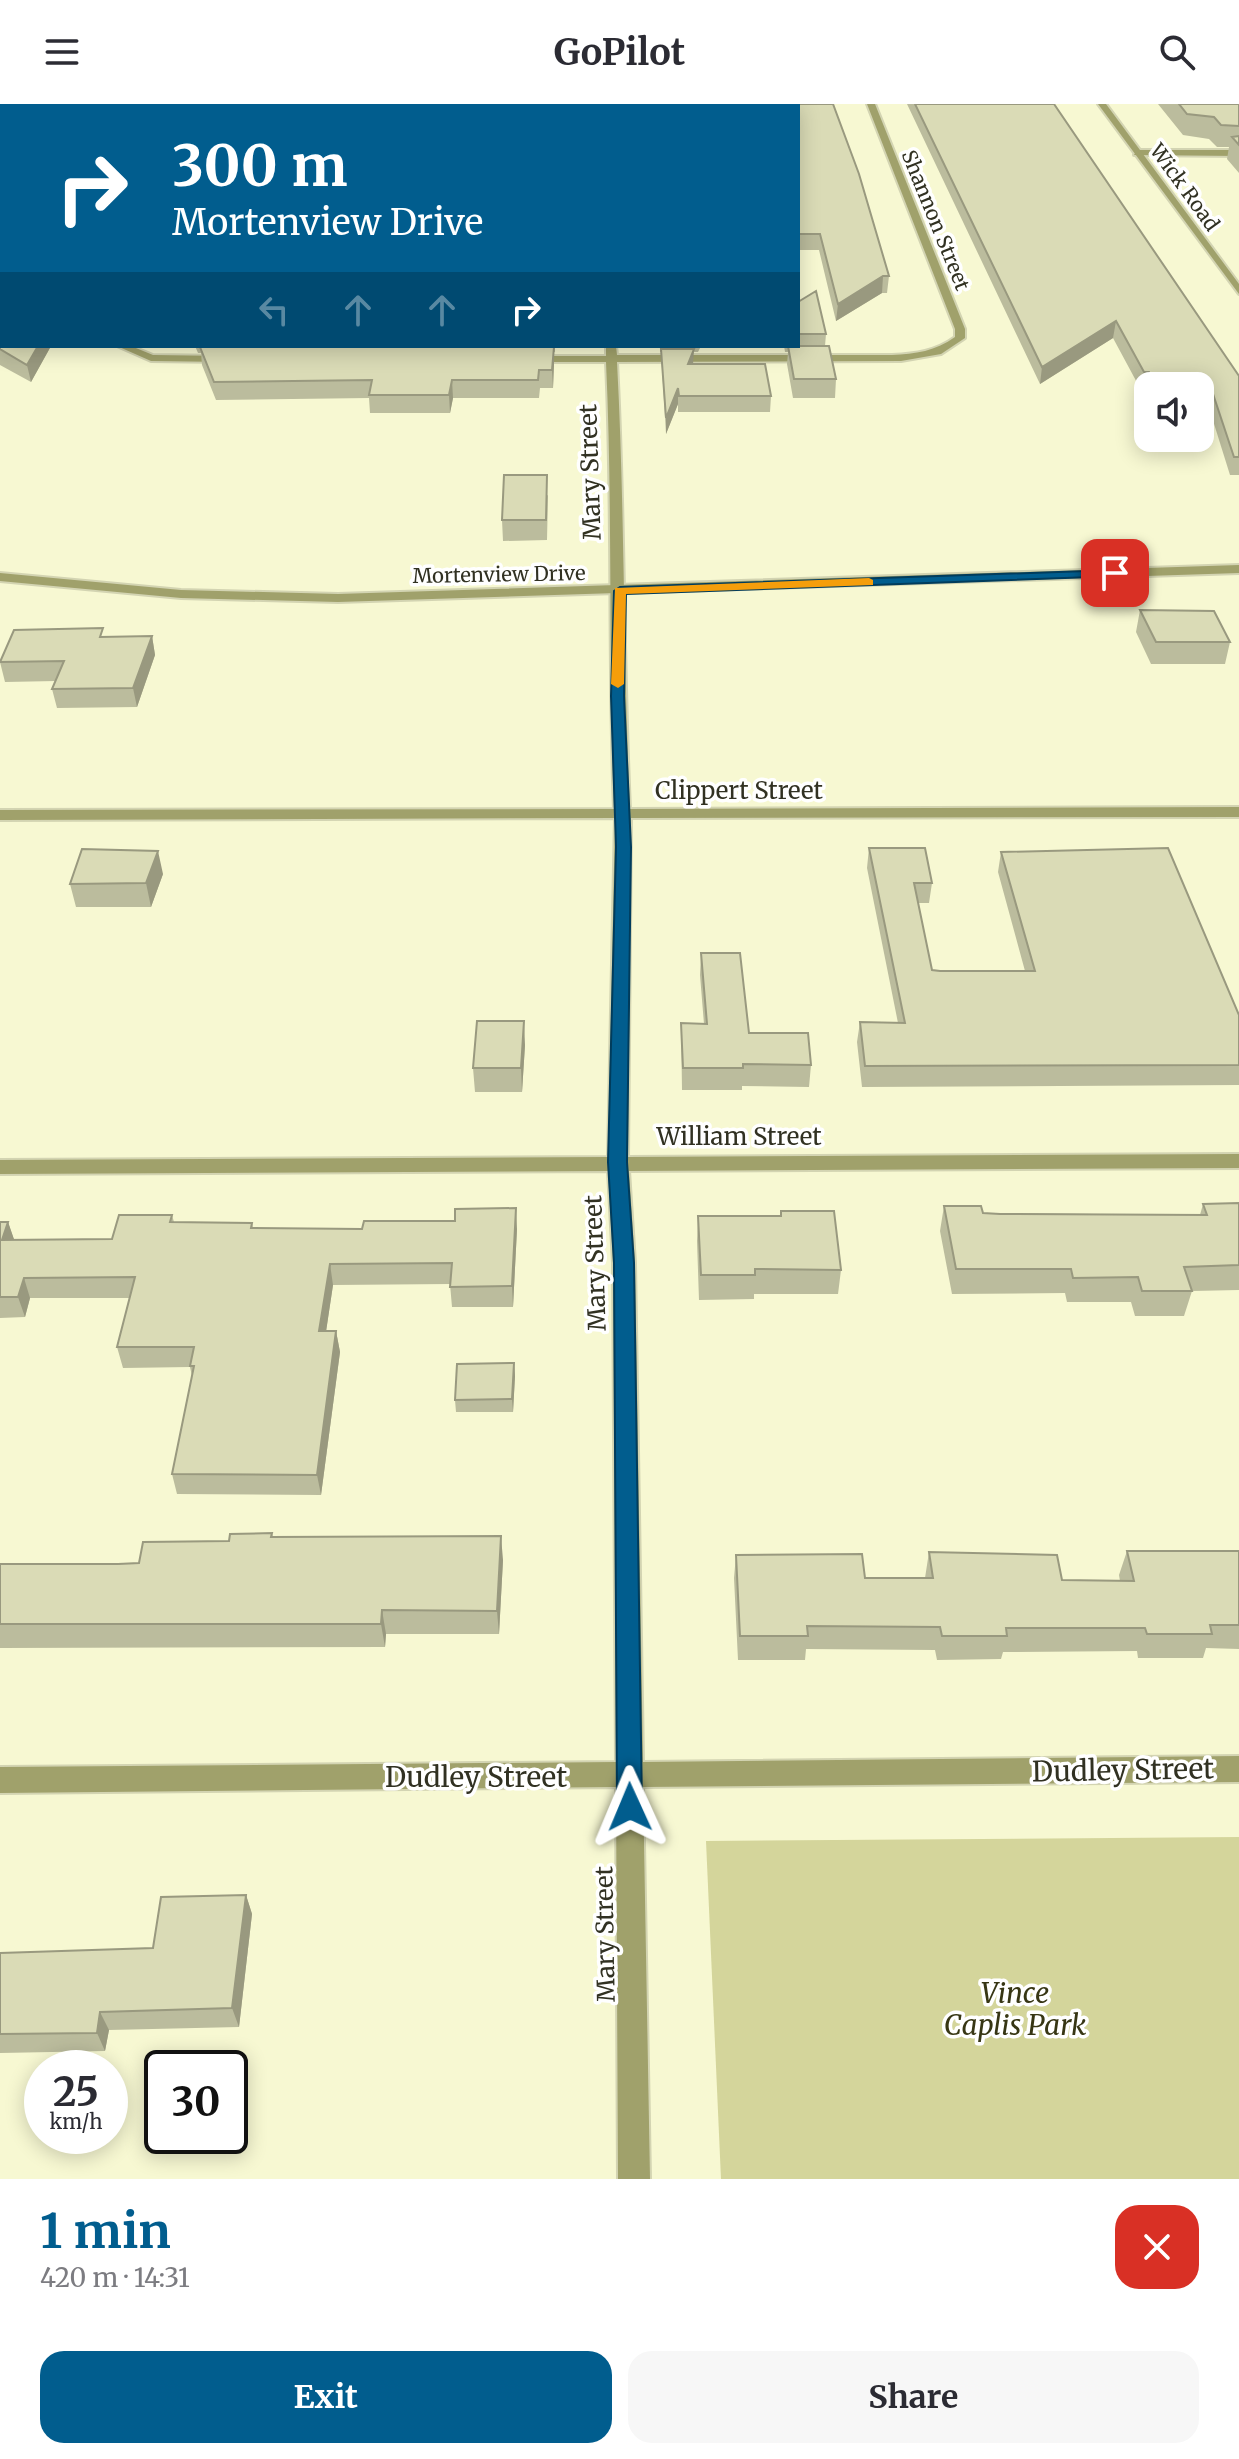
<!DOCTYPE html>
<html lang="en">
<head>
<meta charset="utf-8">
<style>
	:root { --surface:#fff; --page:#f7f7f7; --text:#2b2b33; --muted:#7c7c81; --accent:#015d8e }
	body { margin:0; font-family:Merriweather,serif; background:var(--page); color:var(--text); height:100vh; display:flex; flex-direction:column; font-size:30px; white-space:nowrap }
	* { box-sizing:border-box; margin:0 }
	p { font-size:26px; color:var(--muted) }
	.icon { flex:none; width:44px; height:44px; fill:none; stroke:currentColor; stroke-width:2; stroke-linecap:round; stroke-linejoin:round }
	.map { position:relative; height:2075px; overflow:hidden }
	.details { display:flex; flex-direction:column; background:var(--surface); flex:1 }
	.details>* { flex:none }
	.guide { position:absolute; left:0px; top:0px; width:800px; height:244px; box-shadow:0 4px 20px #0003; background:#015d8e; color:#fff; overflow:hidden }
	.controls { position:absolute; left:1134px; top:268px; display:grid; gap:16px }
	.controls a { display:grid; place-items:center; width:80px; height:80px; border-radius:16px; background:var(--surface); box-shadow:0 4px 20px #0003; font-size:40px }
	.speed { position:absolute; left:24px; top:1946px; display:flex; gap:16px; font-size:40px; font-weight:700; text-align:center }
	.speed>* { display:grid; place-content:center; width:104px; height:104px; border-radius:50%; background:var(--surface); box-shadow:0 4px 20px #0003; line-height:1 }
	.speed small { font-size:20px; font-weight:400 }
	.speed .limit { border:4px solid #111; border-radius:12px; background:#fff; color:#111 }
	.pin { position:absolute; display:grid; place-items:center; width:68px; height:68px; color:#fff; margin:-34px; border-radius:16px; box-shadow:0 4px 12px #0006 }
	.me { position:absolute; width:88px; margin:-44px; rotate:359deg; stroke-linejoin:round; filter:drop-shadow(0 0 6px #0008) }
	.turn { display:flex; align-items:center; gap:28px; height:168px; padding:0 40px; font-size:36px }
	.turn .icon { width:104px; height:104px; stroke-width:2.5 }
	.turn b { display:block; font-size:56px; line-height:68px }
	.lanes { display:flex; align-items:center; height:76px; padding:0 40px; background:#0003; justify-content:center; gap:40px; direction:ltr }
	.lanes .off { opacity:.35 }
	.round { display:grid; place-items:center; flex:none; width:84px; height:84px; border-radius:24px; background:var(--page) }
	.summary { display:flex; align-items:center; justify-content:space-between; height:136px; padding:0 40px }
	h1 { font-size:48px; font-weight:700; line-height:60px; color:var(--accent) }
	.cta { display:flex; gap:16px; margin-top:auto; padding:16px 40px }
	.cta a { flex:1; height:92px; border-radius:24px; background:var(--accent); color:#fff; font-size:32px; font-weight:700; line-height:92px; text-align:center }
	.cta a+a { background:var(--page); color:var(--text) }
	header { display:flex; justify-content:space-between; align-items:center; height:104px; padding:0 40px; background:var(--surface); font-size:36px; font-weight:700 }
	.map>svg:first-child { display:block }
	.green { fill:#d4d59b }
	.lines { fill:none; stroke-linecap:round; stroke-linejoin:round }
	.minor-casing { stroke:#d3d4b2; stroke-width:4 }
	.tertiary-casing { stroke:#d3d4b2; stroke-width:4 }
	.minor { fill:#a0a16b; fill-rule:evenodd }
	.tertiary { fill:#a0a16b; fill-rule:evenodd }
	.wall { fill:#bbbc9d }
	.shaded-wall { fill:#99997f }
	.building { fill:#dadbb6; stroke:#99997f; stroke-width:2 }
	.route { fill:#015d8e; stroke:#013c5c; stroke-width:2 }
	.slow { fill:#f59e0b }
	.labels { text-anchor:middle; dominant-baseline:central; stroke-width:7; stroke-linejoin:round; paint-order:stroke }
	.far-street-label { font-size:20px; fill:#313122; stroke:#fff }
	.street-label { font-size:24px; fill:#313122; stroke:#fff }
	.near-street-label { font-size:28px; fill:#313122; stroke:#fff }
	.near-park-label { font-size:28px; font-style:italic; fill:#373614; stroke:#fff }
</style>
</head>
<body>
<header><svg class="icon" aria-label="menu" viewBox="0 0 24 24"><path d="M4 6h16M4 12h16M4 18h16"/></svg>GoPilot<svg class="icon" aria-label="search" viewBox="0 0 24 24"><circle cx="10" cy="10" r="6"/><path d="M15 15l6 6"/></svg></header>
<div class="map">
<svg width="1239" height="2075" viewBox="0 0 1239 2075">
	<rect width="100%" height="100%" fill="#f7f8d2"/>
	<!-- green -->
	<path class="green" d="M1239,1733V2075H721L706,1737Z"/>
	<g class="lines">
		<!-- minor casing -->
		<g class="minor-casing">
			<path id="minor" d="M108,0H116L107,2Z
				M238,0H246L237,2Z
				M450,0H458V2H450Z
				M654,0H662V2H654Z
				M867,0H875L965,225V234L941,250L901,257L617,258C625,407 623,556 630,705L1239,703V713L631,714L628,1053L1239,1050V1064L629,1067L635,1159L643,1658L1239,1652V1678L643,1683L650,2075H618L616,1683L0,1689V1663L616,1658L613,1159L608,1067L0,1070V1056L608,1053L615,714L0,716V706L614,705C608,556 613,407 606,258H527L522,255L527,252H606V242H616L617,251H892C915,250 936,247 955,233V225Z
				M1137,46H1239V52L1134,51Z
				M0,87H2V93H0Z
				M2,150V158L0,159V151Z
				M0,187H2V193H0Z
				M117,242H131L153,251L227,252L232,255L227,258L151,257Z"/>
		</g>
		<!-- tertiary casing -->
		<g class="tertiary-casing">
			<path id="tertiary" d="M1098,0H1106L1239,180V190Z
				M1239,461V469L338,498L181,494L0,477V469L181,486L338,490Z"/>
		</g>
		<!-- minor -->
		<use href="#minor" class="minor"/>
		<!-- tertiary -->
		<use href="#tertiary" class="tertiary"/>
	</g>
	<!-- wall -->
	<path class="wall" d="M0,0H77L75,2H2V73H0Z
		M700,0H833L889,172L887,189H882L836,217L819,146H798V2H700Z
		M907,0H1054L1239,272V371H1230L1210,307H1200V282H1148V289L1146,286H1141L1113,234L1040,280Z
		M1158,0H1239V69L1227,55L1229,43H1217L1209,35L1183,31Z
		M798,198L826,230L825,242L836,275L835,294H793L787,260L788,248H785L784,242H798Z
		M0,219L51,242L31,278L0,261Z
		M195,242H256V243H277V242H555V248H554L553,284H540L539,294H453L450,309H370L369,294L216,296L202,261L201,249H198Z
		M660,242H701L698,248H693V260L771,292L770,308H678V300L666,330L661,248H660Z
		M548,391L547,436L503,437L502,416Z
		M1140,506L1230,538L1225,560H1151L1136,528Z
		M104,532H152L155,551L137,603L57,604L52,585L56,577L5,578L0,558Z
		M869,744L932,779L929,799H918L932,866L940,867H1025L998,768L1001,748L1239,911V981L862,983L857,938L860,918L898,919L867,764Z
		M163,770L151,803H76L70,780Z
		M701,849L749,929L811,961L809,983L742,982V986H682L681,919L704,920L700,871Z
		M525,941L522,988H475L473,964Z
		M1239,1099V1186L1192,1187L1184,1212H1135L1131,1198H1067L1065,1189L952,1190L940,1127L944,1102L983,1109L1200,1111L1203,1100Z
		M781,1107L841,1166L838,1190H754V1195L699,1196L697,1137L698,1112H780Z
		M172,1111L174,1118L252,1119L253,1124L517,1125L513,1203H452L450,1180L333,1181L326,1227H336L340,1248L321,1391L177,1390L172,1370L192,1272L190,1263L123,1264L117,1243L130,1194H30L25,1213L0,1214V1118H8L14,1136L112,1135Z
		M514,1259L515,1272L513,1308H456L455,1296Z
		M272,1429L273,1433L503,1456L499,1530H386L385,1543L0,1544V1460H118L139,1459L229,1437Z
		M1127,1447H1239V1545L1206,1544L1203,1554H1138L1137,1547L1003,1548L1001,1555L937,1556L935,1546L806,1545L805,1556H738L734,1474L736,1451L865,1474H925L929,1448L1062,1476L1120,1477L1119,1471Z
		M246,1791L252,1810L239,1923L109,1926L105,1947L0,1949V1849L153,1844Z"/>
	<!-- shaded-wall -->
	<path class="shaded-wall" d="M59,0H77L75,2H58Z
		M504,0H524L521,2H501Z
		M883,172L882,189L836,217L838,200Z
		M1116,217L1113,234L1040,280L1042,263Z
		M38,242H51L31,278L27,261Z
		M554,243V261L553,284L552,266Z
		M694,245L693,261L688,260Z
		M452,276L453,294L450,309L449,291Z
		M678,284V300L666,330V314Z
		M152,532L155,551L137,603L133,584Z
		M158,747L163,770L151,803L146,779Z
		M524,917L525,941L522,988L521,964Z
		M516,1104L517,1125L513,1203L512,1182Z
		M8,1118L15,1138L2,1136Z
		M330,1160L333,1181L323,1248L319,1227Z
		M24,1174L30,1194L25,1213L18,1193Z
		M336,1227L340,1248L321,1391L317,1371Z
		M514,1259L515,1272L513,1308L512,1295Z
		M501,1432L503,1456L499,1530L497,1507Z
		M382,1506L386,1530L385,1543L381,1520Z
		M246,1791L252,1810L239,1923L232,1904Z
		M100,1908L109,1926L105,1947L97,1929Z"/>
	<!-- building -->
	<path class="building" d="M1,0H59L58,2H2V56H0Z
		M117,0H190L189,2H115Z
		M373,0H407V2H373Z
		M491,0H504L501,2H491Z
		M600,0H618L617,2H597Z
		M702,0H833L859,70L889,172H883L838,200L820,130H798V2H702Z
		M915,0H1054L1239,272V353H1234L1213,290H1200V282H1157L1149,268H1144L1116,217L1042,263Z
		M1179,0H1239V22L1221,21L1214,13L1187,10Z
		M1239,32V41L1232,33Z
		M816,187L826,230H798V198Z
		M2,215V242H38L27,261L0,245V219Z
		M788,242H829L836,275H794Z
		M200,243H554L552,266H539L538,276H452L449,291H369L372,276L214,278Z
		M661,245H694L688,260H765L771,292H679L678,284L666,314Z
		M504,371H547L546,416H502Z
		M1140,506L1214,507L1230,538H1156Z
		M103,524L100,533L152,532L133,584L52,585L64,557L0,558L14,526Z
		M869,744H925L932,779H914L932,866L940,867H1035L1001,748L1168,744L1239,911V961L865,962L860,918L905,919Z
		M82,745L158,747L146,779L70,780Z
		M701,849H740L749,929H808L811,961L743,960V964H683L681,919L707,920Z
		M477,917H524L521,964H473Z
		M1239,1099V1161L1184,1163L1192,1187H1142L1138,1173L1073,1174L1071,1165H956L944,1102H981L983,1109L1000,1110L1207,1111L1203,1100Z
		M516,1104L512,1182L450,1183L452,1159L330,1160L319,1227H336L317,1371L172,1370L194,1262H190L194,1243H117L135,1173L24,1174L18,1193H0V1118H8L2,1136L112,1135L119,1111H172L170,1118L252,1119L251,1124L362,1125L364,1117H455V1105Z
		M781,1107H834L841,1166L755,1165V1171H701L698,1112H781Z
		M514,1259L512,1295L455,1296L457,1260Z
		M272,1429L271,1433L501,1432L497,1507L382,1506L381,1520H0V1460H118L139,1459L143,1438L229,1437L230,1430Z
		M1127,1447H1239V1521H1210L1212,1530H1147L1145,1524H1006L1007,1532H942L940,1523L807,1522L808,1532H740L736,1451L862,1450L865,1474H933L929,1448L1057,1451L1062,1476L1134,1477Z
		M246,1791L232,1904L100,1908L97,1929L0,1930V1849L153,1844L161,1793Z"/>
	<!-- route -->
	<path class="route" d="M1115,466L1121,469L1120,472L626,490L624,592L631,743L627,1058L634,1159L642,1703L639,1711L630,1715L621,1711L617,1703L614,1159L608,1058L616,743L611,592L614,487L620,483Z"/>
	<!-- slow -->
	<path class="slow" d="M869,474L873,476V481L626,490L624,580L618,584L611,580L615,484Z"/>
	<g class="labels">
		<!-- far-street labels -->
		<g class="far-street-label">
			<text transform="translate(1185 83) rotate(54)">Wick Road</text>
			<text transform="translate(936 116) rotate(68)">Shannon Street</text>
			<text transform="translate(499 470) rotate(-1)">Mortenview Drive</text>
		</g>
		<!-- street labels -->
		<g class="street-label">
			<text transform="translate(590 368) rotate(-92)">Mary Street</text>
			<text x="739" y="686">Clippert Street</text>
			<text x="739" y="1032">William Street</text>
			<text transform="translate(595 1159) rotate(-92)">Mary Street</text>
			<text transform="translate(605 1830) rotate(-91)">Mary Street</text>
		</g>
		<!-- near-street labels -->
		<g class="near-street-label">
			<text transform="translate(1123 1666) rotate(-1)">Dudley Street</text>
			<text x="476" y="1673">Dudley Street</text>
		</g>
		<!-- near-park labels -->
		<g class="near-park-label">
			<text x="1015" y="1889">Vince<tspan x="1015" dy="32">Caplis Park</tspan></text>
		</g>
	</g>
</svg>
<div class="controls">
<a><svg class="icon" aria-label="sound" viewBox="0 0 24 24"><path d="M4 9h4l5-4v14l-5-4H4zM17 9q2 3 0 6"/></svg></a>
</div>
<div class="speed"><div>25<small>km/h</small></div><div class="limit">30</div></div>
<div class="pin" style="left:1115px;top:469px;background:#d93025"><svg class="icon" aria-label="arrive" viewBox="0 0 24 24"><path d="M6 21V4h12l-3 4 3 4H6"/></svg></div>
<svg class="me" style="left:630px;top:1703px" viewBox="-20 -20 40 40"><path d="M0-17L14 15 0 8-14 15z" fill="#015d8e" stroke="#fff" stroke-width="4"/></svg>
<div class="guide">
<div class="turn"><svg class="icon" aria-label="right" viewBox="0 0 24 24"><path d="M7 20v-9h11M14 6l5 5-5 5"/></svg><div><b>300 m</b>Mortenview Drive</div></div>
<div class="lanes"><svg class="icon off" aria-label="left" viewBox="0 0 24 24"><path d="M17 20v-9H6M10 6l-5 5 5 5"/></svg><svg class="icon off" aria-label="ahead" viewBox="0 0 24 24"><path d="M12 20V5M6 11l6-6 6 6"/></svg><svg class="icon off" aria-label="ahead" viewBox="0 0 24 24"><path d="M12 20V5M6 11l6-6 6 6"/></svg><svg class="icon" aria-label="right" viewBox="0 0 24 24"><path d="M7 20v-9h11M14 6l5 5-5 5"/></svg></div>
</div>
</div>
<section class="details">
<div class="summary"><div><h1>1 min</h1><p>420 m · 14:31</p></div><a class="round" style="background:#d93025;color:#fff"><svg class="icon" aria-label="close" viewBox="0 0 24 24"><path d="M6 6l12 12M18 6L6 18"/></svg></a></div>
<div class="cta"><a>Exit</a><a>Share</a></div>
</section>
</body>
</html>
